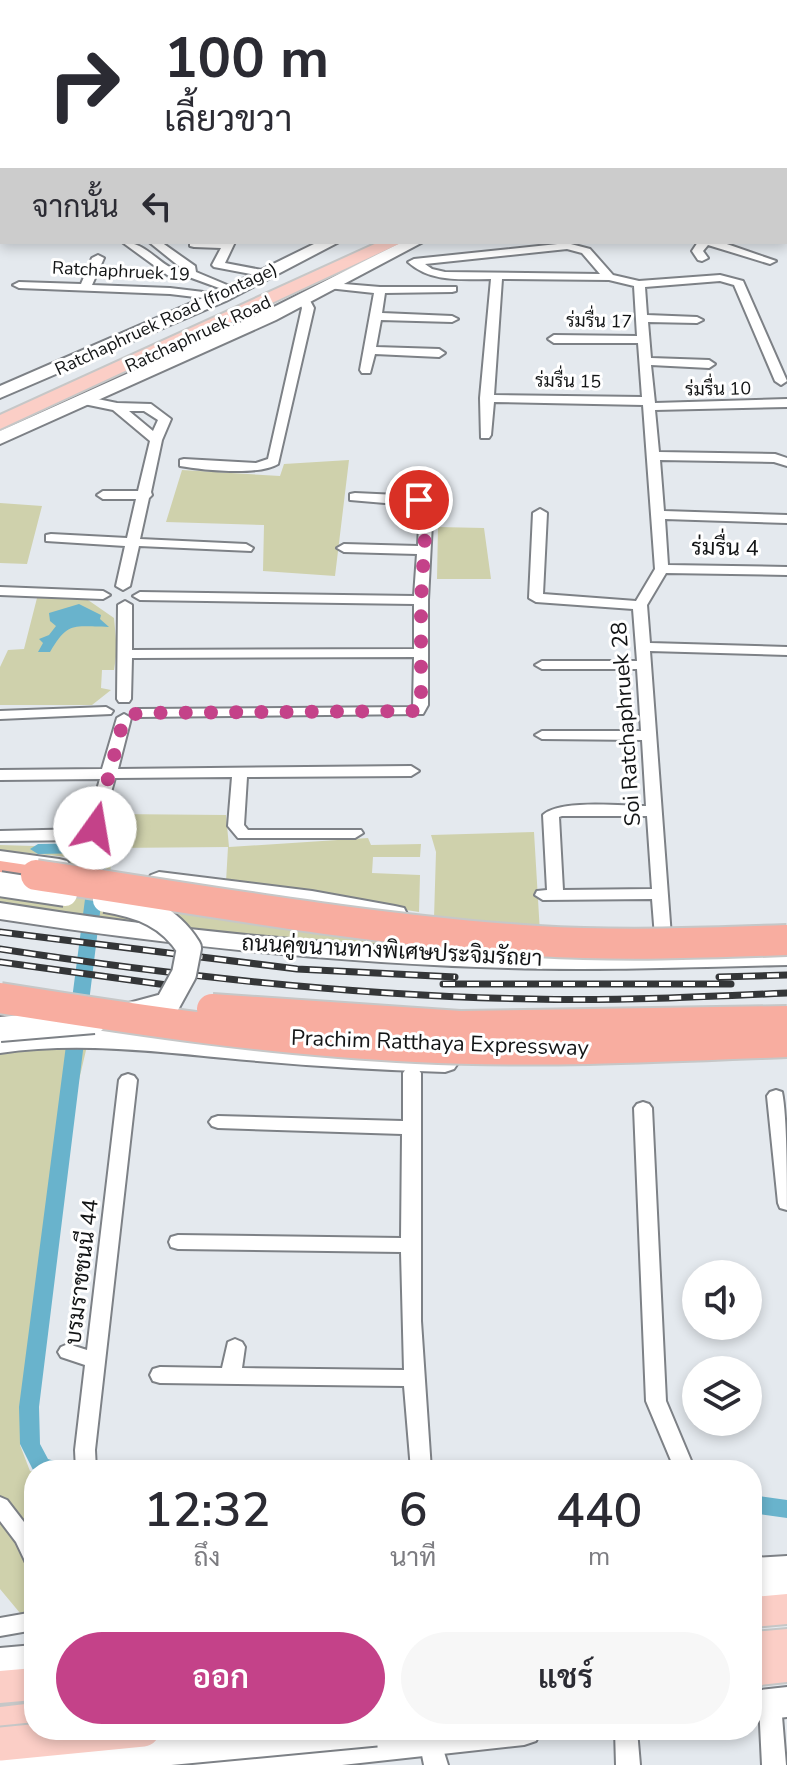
<!DOCTYPE html>
<html lang="th">
<head>
<meta charset="utf-8">
<style>
	:root { --surface:#fff; --page:#f7f7f7; --text:#2b2b33; --muted:#7c7c81; --accent:#c44289 }
	body { margin:0; font-family:"Nunito Sans",Sarabun,sans-serif; background:var(--page); color:var(--text); height:100vh; display:flex; flex-direction:column; font-size:30px; white-space:nowrap }
	* { box-sizing:border-box; margin:0 }
	p { font-size:26px; color:var(--muted) }
	.icon { flex:none; width:44px; height:44px; fill:none; stroke:currentColor; stroke-width:2; stroke-linecap:round; stroke-linejoin:round }
	.map { position:relative; flex:1; overflow:hidden }
	.sheet { position:absolute; left:24px; top:1460px; width:738px; height:280px; display:flex; flex-direction:column; background:var(--surface); border-radius:32px; box-shadow:0 4px 12px #0003 }
	.sheet>* { flex:none }
	.hud { position:absolute; left:0px; top:0px; width:788px; height:244px; box-shadow:0 4px 12px #0003; background:#fff; color:var(--text); overflow:hidden }
	.buttons { position:absolute; left:682px; top:1260px; display:grid; gap:16px }
	.buttons a { display:grid; place-items:center; width:80px; height:80px; border-radius:50%; background:var(--surface); box-shadow:0 4px 12px #0003; font-size:40px }
	.pin { position:absolute; display:grid; place-items:center; width:68px; height:68px; color:#fff; margin:-34px; border:4px solid #fff; border-radius:50%; box-shadow:0 2px 8px #0007 }
	.me { position:absolute; width:88px; margin:-44px; rotate:13deg; stroke-linejoin:round; filter:drop-shadow(0 0 6px #0008) }
	.turn { display:flex; align-items:center; gap:28px; height:168px; padding:0 32px; font-size:36px }
	.turn .icon { width:104px; height:104px; stroke-width:2.5 }
	.turn b { display:block; font-size:56px; line-height:68px }
	.then { display:flex; align-items:center; height:76px; padding:0 32px; background:#0003; gap:16px; font-size:30px }
	.eta { display:flex; justify-content:space-evenly; align-items:center; height:136px; text-align:center }
	.eta b { font-size:48px; font-weight:600; line-height:56px }
	.cta { display:flex; gap:16px; margin-top:auto; padding:16px 32px }
	.cta a { flex:1; height:92px; border-radius:48px; background:var(--accent); color:#fff; font-size:32px; font-weight:600; line-height:92px; text-align:center }
	.cta a+a { background:var(--page); color:var(--text) }
	.map>svg:first-child { display:block }
	.green { fill:#cfd1ac }
	.water { fill:#69b3cc }
	.lines { fill:none; stroke-linecap:round; stroke-linejoin:round }
	.canal { fill:#69b3cc; fill-rule:evenodd }
	.minor-casing { stroke:#7d8186; stroke-width:4 }
	.secondary-casing { stroke:#7d8186; stroke-width:4 }
	.primary-casing { stroke:#c6c7c7; stroke-width:4 }
	.motorway-casing { stroke:#c6c7c7; stroke-width:4 }
	.minor { fill:#fff; fill-rule:evenodd }
	.secondary { fill:#fff; fill-rule:evenodd }
	.primary { fill:#fbcec6; fill-rule:evenodd }
	.motorway { fill:#f8ada0; fill-rule:evenodd }
	.rail-casing { stroke:#343638; stroke-width:7 }
	.rail { stroke:#fff; stroke-width:4; stroke-dasharray:12; stroke-linecap:butt }
	.secondary-bridge-far1-casing { stroke:#7d8186; stroke-width:28; stroke-linecap:butt }
	.secondary-bridge-casing { stroke:#7d8186; stroke-width:35; stroke-linecap:butt }
	.primary-bridge-casing { stroke:#c6c7c7; stroke-width:37; stroke-linecap:butt }
	.motorway-bridge-casing { stroke:#c6c7c7; stroke-width:34; stroke-linecap:butt }
	.secondary-bridge-far1 { stroke:#fff; stroke-width:24 }
	.secondary-bridge { stroke:#fff; stroke-width:31 }
	.primary-bridge { stroke:#fbcec6; stroke-width:33 }
	.motorway-bridge { stroke:#f8ada0; stroke-width:30 }
	.route { stroke:#c44289; stroke-width:14; stroke-dasharray:0 25.2 }
	.labels { text-anchor:middle; dominant-baseline:central; stroke-width:6; stroke-linejoin:round; paint-order:stroke }
	.far-street-label { font-size:18px; fill:#131516; stroke:#fff }
	.street-label { font-size:22px; fill:#131516; stroke:#fff }
</style>
</head>
<body>
<div class="map">
<svg width="787" height="1765" viewBox="0 0 787 1765">
	<rect width="100%" height="100%" fill="#e4e9ee"/>
	<!-- green -->
	<path class="green" d="M349,460L335,576L263,571L264,525L166,522L182,470L280,476L284,464Z
		M0,503L42,506L27,564L0,563Z
		M438,527L484,528L491,579H437Z
		M37,598L88,600L114,618L117,650L114,670H102L101,688L111,690L92,705H0V667L8,650L24,649Z
		M112,814L226,815L229,847L368,838L371,845L421,844L420,857H373L372,873L420,875L419,912L226,882L228,847L112,848L110,876L445,946L444,953L219,935L0,904V879L54,870L67,857L0,850V845L100,848Z
		M534,832L540,933L434,918L436,852L431,835Z
		M0,1008L91,1029L71,1114L20,1445L30,1471L34,1472V1611L20,1613L0,1589Z"/>
	<!-- water -->
	<path class="water" d="M79,604L101,615L100,619L109,627C74,627 69,620 50,652H38L43,643L39,639L49,635L56,626L50,621L49,613Z"/>
	<g class="lines">
		<!-- canal -->
		<path class="canal" d="M100,843L108,848L39,1407L40,1444L48,1459L65,1464L68,1470H34V1472L20,1444L19,1407L91,853L38,854L30,849L38,844Z
			M752,1495L787,1500V1518L752,1513Z"/>
		<!-- minor casing -->
		<g class="minor-casing">
			<path id="minor" d="M1,0H13L15,2H2V4Z
				M589,0H601L603,2H590Z
				M786,23H787V29H786Z
				M0,45H2V51H0Z
				M786,59H787V65H786Z
				M0,93H2V99H0Z
				M786,106H787V113H786Z
				M0,123H2V129H0Z
				M786,143H787V149H786Z
				M0,158H2V164H0Z
				M786,167H787V173H786Z
				M0,189H2V196H0Z
				M0,228H2V234H0Z
				M786,236H787V242H785Z
				M122,242C150,242 162,272 185,271L149,242H161L195,266L196,272L239,290L233,293L189,277H170Z
				M190,242H235L225,263L267,271L273,274L267,277L214,267L212,265L221,248L194,247L190,246Z
				M698,242H721L776,261L770,264L708,245L703,251L708,258L702,261L698,260L692,251Z
				M567,243L590,249L613,275L639,281L720,275L743,281L787,381L781,385L775,381L734,285L720,281L645,287L647,315L697,317L703,320L697,323L648,322L651,358L709,360L715,364L709,368L651,365L655,403L787,399V407L655,410L659,452L775,454L787,458V466L774,462L660,460L664,511L787,515V523L665,519L668,565L787,567V575L666,573L647,605L650,643L787,647V655L650,651L672,950L664,955L656,950L652,899L543,900L535,895L537,891L547,890L543,815C560,799 622,806 646,806L642,740L542,739L535,735L542,731H641L637,669H542L535,665L542,661H637L633,609L536,602L529,598L533,513L540,509L547,513L543,594L636,601L655,569L643,405L494,402L491,435L489,438H481L480,398L491,279C462,279 431,283 408,262L414,259ZM567,249L582,253L600,274L445,272L432,269L425,264ZM502,279L609,280L634,286L637,336L554,335L548,339L554,343H638L642,397L494,395ZM562,816H647L652,889L563,890L559,817Z
				M98,255L104,258L92,285L170,288L220,294L226,297L220,300L170,294L19,288L13,285L19,282L81,284L92,258Z
				M332,283L380,287H456V291L452,292L385,293L382,313L452,316L458,319L452,322L381,320L376,347L439,349L445,353L439,357L375,354L370,373H362L360,370L374,293L328,288V284Z
				M300,297H308L314,308L278,464C258,476 203,470 180,466V460L184,459L256,463L268,459L302,308L298,299Z
				M83,396L117,403L151,404L171,419L162,440L151,492L152,495L149,498L140,539L246,544L253,548L251,551L139,546L130,586L123,590L116,586L125,546L46,541V535L51,534L127,538L136,499H103L97,495L103,491H138L150,441L113,410L79,403L77,400ZM129,411H144L158,420L153,431Z
				M355,493L419,496L433,504L428,600V705L423,714L138,717L131,713L138,709L413,707L414,657L132,658L131,699L129,702H119L117,699L118,605L125,601L132,605V650L414,649V604L140,600L133,596L140,592L414,596L417,554L344,552L337,548L344,544L418,546L420,506L350,500V494Z
				M0,587L103,591L110,595L103,599L0,595Z
				M106,707L113,711L111,714L0,719V711Z
				M124,714L131,718L118,769L411,766L419,771L411,776L247,777L244,825L248,830H361L363,833L355,838H238L228,826L232,777L115,778L99,835L85,840L0,841V831L86,829L100,779L0,780V770L102,769L117,718Z
				M412,1067L418,1069L421,1073V1321L431,1470H411L404,1386L160,1383L153,1381L150,1375L153,1369L160,1367L222,1368L228,1342L235,1339L242,1342L245,1347L242,1368L404,1370L401,1252L178,1249L171,1247L169,1242L171,1237L178,1235L401,1238L402,1134L218,1128L212,1126L209,1122L212,1118L218,1116L403,1121V1073L406,1069Z
				M128,1074L134,1076L137,1080L95,1450L96,1470H76L75,1450L85,1365L61,1357L58,1352L61,1347L68,1344L87,1350L119,1080L122,1076Z
				M776,1090L782,1092C787,1115 787,1181 787,1210L780,1208L778,1203L767,1096L770,1092Z
				M643,1102L649,1104L652,1108L666,1401L695,1470H675L646,1401L634,1108L637,1104Z
				M0,1497L7,1500L34,1535V1566L26,1563L16,1542L0,1521Z
				M34,1612V1630L0,1636V1618Z
				M770,1694L778,1697L781,1704L786,1765H762L759,1704L762,1697Z
				M431,1730L438,1733L448,1765H424L419,1740L422,1733Z
				M615,1730H637L640,1765H616Z"/>
		</g>
		<!-- secondary casing -->
		<g class="secondary-casing">
			<path id="secondary" d="M671,0H685L670,2Z
				M318,242H339L226,301L0,398V386L214,293Z
				M402,242H423L276,320L0,444V431L264,312Z
				M0,851L59,859L67,861L71,866L67,871L59,873L0,865Z
				M159,872L312,891L395,906L404,908L407,914L404,920L395,922L312,907L151,885L147,880L151,875Z
				M0,903C168,930 337,947 508,952C601,955 694,951 787,949V965C694,967 601,971 508,968C337,963 168,945 0,919Z
				M53,1030H106L329,1048L445,1054L454,1057L458,1063L454,1069L445,1072C372,1070 298,1065 225,1058C150,1051 76,1042 0,1053V1035Z
				M787,1556V1600L752,1604V1558Z
				M34,1645V1675L0,1678V1648Z
				M787,1687V1717L752,1721V1691Z
				M381,1730H541L536,1741L524,1745L342,1765H181L186,1754L198,1749Z"/>
		</g>
		<!-- primary casing -->
		<g class="primary-casing">
			<path id="primary" d="M379,242H403L0,429V415Z
				M787,1594V1624L752,1627V1597Z
				M787,1629V1682L752,1686V1632Z
				M34,1668V1700L0,1703V1671Z
				M34,1703V1730L47,1731L0,1739V1707Z"/>
		</g>
		<!-- motorway casing -->
		<g class="motorway-casing">
			<path id="motorway" d="M0,861L47,868L51,875L47,882L36,884L0,879Z"/>
		</g>
		<!-- minor -->
		<use href="#minor" class="minor"/>
		<!-- secondary -->
		<use href="#secondary" class="secondary"/>
		<!-- primary -->
		<use href="#primary" class="primary"/>
		<!-- motorway -->
		<use href="#motorway" class="motorway"/>
		<!-- rail casing -->
		<g class="rail-casing">
			<path id="rail" d="M0,932L297,969L455,977
				M0,949C176,976 354,996 532,999C617,1001 702,997 787,993
				M0,962L174,986
				M719,977L787,975
				M443,984H731"/>
		</g>
		<!-- rail -->
		<use href="#rail" class="rail"/>
		<!-- secondary-bridge-far1 casing -->
		<g class="secondary-bridge-far1-casing">
			<path id="secondary-bridge-far1" d="M0,884L65,894
				M105,900C141,906 169,916 189,948L184,974L167,1005L130,1015
				M0,1029L94,1021"/>
		</g>
		<!-- secondary-bridge casing -->
		<g class="secondary-bridge-casing">
			<path id="secondary-bridge" d="M7,1765L376,1730"/>
		</g>
		<!-- primary-bridge casing -->
		<g class="primary-bridge-casing">
			<path id="primary-bridge" d="M0,1744L143,1730"/>
		</g>
		<!-- motorway-bridge casing -->
		<g class="motorway-bridge-casing">
			<path id="motorway-bridge" d="M36,875C203,900 369,930 537,941C620,946 704,943 787,940
				M0,998C138,1020 277,1041 416,1047C540,1053 664,1047 787,1042
				M212,1009L460,1026L787,1021"/>
		</g>
		<!-- secondary-bridge-far1 -->
		<use href="#secondary-bridge-far1" class="secondary-bridge-far1"/>
		<!-- secondary-bridge -->
		<use href="#secondary-bridge" class="secondary-bridge"/>
		<!-- primary-bridge -->
		<use href="#primary-bridge" class="primary-bridge"/>
		<!-- motorway-bridge -->
		<use href="#motorway-bridge" class="motorway-bridge"/>
	</g>
	<g class="lines">
		<!-- route -->
		<path class="route" d="M95,828L124,718L138,713L418,711L421,705V600L427,504L419,500"/>
	</g>
	<g class="labels">
		<!-- far-street labels -->
		<g class="far-street-label">
			<text transform="translate(121 271) rotate(3)">Ratchaphruek 19</text>
			<text transform="translate(166 319) rotate(-25)">Ratchaphruek Road (frontage)</text>
			<text transform="translate(599 321) rotate(1)">ร่มรื่น 17</text>
			<text transform="translate(198 334) rotate(-25)">Ratchaphruek Road</text>
			<text transform="translate(568 381) rotate(1)">ร่มรื่น 15</text>
			<text transform="translate(718 389) rotate(-1)">ร่มรื่น 10</text>
		</g>
		<!-- street labels -->
		<g class="street-label">
			<text transform="translate(725 548) rotate(1)">ร่มรื่น 4</text>
			<text transform="translate(626 724) rotate(-94)">Soi Ratchaphruek 28</text>
			<text transform="translate(392 951) rotate(3)">ถนนคู่ขนานทางพิเศษประจิมรัถยา</text>
			<text transform="translate(440 1043) rotate(2)">Prachim Ratthaya Expressway</text>
			<text transform="translate(82 1272) rotate(-83)">บรมราชชนนี 44</text>
		</g>
	</g>
</svg>
<div class="buttons">
<a><svg class="icon" aria-label="sound" viewBox="0 0 24 24"><path d="M4 9h4l5-4v14l-5-4H4zM17 9q2 3 0 6"/></svg></a>
<a><svg class="icon" aria-label="layers" viewBox="0 0 24 24"><path d="M12 4l9 5-9 5-9-5zM3 14l9 5 9-5"/></svg></a>
</div>
<div class="pin" style="left:419px;top:500px;background:#d93025"><svg class="icon" aria-label="arrive" viewBox="0 0 24 24"><path d="M6 21V4h12l-3 4 3 4H6"/></svg></div>
<svg class="me" style="left:95px;top:828px" viewBox="-20 -20 40 40"><circle r="19" fill="#fff"/><path d="M0-13L10 11 0 6-10 11z" fill="#c44289"/></svg>
<div class="hud">
<div class="turn"><svg class="icon" aria-label="right" viewBox="0 0 24 24"><path d="M7 20v-9h11M14 6l5 5-5 5"/></svg><div><b>100 m</b>เลี้ยวขวา</div></div>
<div class="then">จากนั้น<svg class="icon" aria-label="left" viewBox="0 0 24 24"><path d="M17 20v-9H6M10 6l-5 5 5 5"/></svg></div>
</div>
<section class="sheet">
<div class="eta">
<div><b>12:32</b><p>ถึง</p></div>
<div><b>6</b><p>นาที</p></div>
<div><b>440</b><p>m</p></div>
</div>
<div class="cta"><a>ออก</a><a>แชร์</a></div>
</section>
</div>
</body>
</html>
